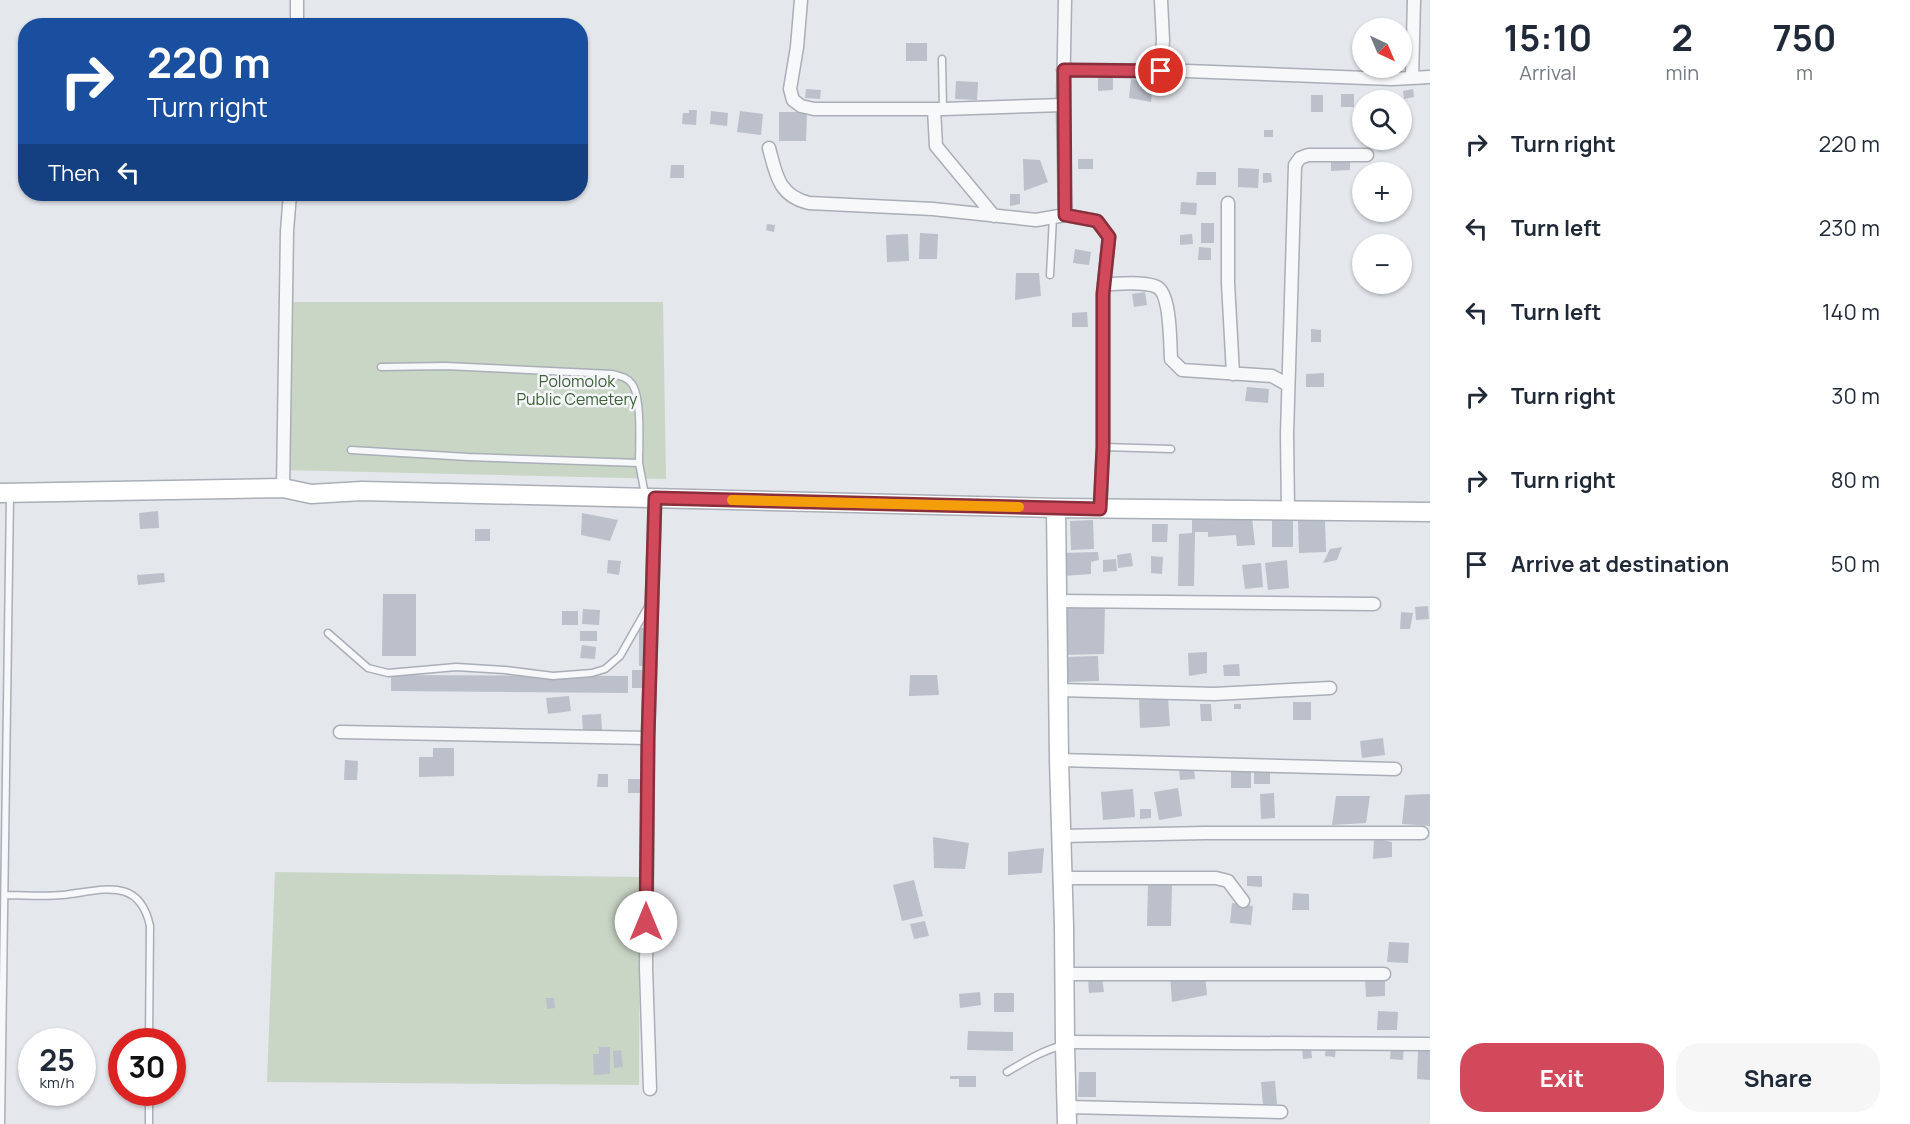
<!DOCTYPE html>
<html lang="en">
<head>
<meta charset="utf-8">
<style>
	:root { --surface:#fff; --page:#f6f6f7; --text:#1f2937; --muted:#747a83; --accent:#d1495b }
	body { margin:0; font-family:Manrope,sans-serif; background:var(--page); color:var(--text); height:100vh; display:flex; flex-direction:column; font-size:22px; white-space:nowrap }
	* { box-sizing:border-box; margin:0 }
	p { font-size:20px; color:var(--muted) }
	.icon { flex:none; width:33px; height:33px; fill:none; stroke:currentColor; stroke-width:2; stroke-linecap:round; stroke-linejoin:round }
	.map { position:relative; flex:1; overflow:hidden }
	.sheet { display:flex; flex-direction:column; background:var(--surface); width:480px }
	.sheet>* { flex:none }
	.top-card { position:absolute; left:18px; top:18px; width:570px; height:183px; border-radius:24px; box-shadow:0 2px 4px #0004; background:#1a4fa0; color:#fff; overflow:hidden }
	.needle { width:39px; rotate:136deg }
	.controls { position:absolute; left:1352px; top:18px; display:grid; gap:12px }
	.controls a { display:grid; place-items:center; width:60px; height:60px; border-radius:50%; background:var(--surface); box-shadow:0 2px 4px #0004; font-size:30px }
	.speed { position:absolute; left:18px; top:1028px; display:flex; gap:12px; font-size:30px; font-weight:700; text-align:center }
	.speed>* { display:grid; place-content:center; width:78px; height:78px; border-radius:50%; background:var(--surface); box-shadow:0 2px 4px #0004; line-height:1 }
	.speed small { font-size:15px; font-weight:400 }
	.speed .limit { border:9px solid #d22; background:#fff; color:#111 }
	.pin { position:absolute; display:grid; place-items:center; width:51px; height:51px; color:#fff; margin:-26px; border:3px solid #fff; border-radius:50%; box-shadow:0 2px 6px #0007 }
	.me { position:absolute; width:66px; margin:-33px; rotate:0deg; stroke-linejoin:round; filter:drop-shadow(0 0 4px #0008) }
	.turn { display:flex; align-items:center; gap:21px; height:126px; padding:0 30px; font-size:27px }
	.turn .icon { width:78px; height:78px; stroke-width:2.5 }
	.turn b { display:block; font-size:42px; line-height:51px }
	.then { display:flex; align-items:center; height:57px; padding:0 30px; background:#0003; gap:12px; font-size:22px }
	.eta { display:flex; justify-content:space-evenly; align-items:center; height:102px; text-align:center }
	.eta b { font-size:36px; font-weight:700; line-height:42px }
	.cta { display:flex; gap:12px; margin-top:auto; padding:12px 30px }
	.cta a { flex:1; height:69px; border-radius:24px; background:var(--accent); color:#fff; font-size:24px; font-weight:700; line-height:69px; text-align:center }
	.cta a+a { background:var(--page); color:var(--text) }
	ul { padding:0; list-style:none }
	li { display:flex; align-items:center; gap:18px; height:84px; padding:0 30px }
	li div { flex:1 }
	li b { display:block; font-size:22px }
	li em { font-style:normal }
	main { display:flex; flex:1; min-height:0 }
	.map>svg:first-child { display:block }
	.green { fill:#c9d6c5 }
	.building { fill:#bbc0ca }
	.lines { fill:none; stroke-linecap:round; stroke-linejoin:round }
	.lane-casing { stroke:#a9aeb7; stroke-width:9 }
	.street-casing { stroke:#a9aeb7; stroke-width:15 }
	.secondary-casing { stroke:#a9aeb7; stroke-width:21 }
	.lane { stroke:#f7f8fa; stroke-width:6 }
	.street { stroke:#f7f8fa; stroke-width:12 }
	.secondary { stroke:#fff; stroke-width:18 }
	.route-casing { stroke:#882f3b; stroke-width:15 }
	.route { stroke:#d1495b; stroke-width:10 }
	.slow { stroke:#f59e0b; stroke-width:10 }
	.labels { text-anchor:middle; dominant-baseline:central; stroke-width:5; stroke-linejoin:round; paint-order:stroke }
	.park-label { font-size:16px; fill:#3f6138; stroke:#f4f6f9 }
</style>
</head>
<body>
<main>
<div class="map">
<svg width="1430" height="1124" viewBox="0 0 1430 1124">
	<rect width="100%" height="100%" fill="#e4e7ec"/>
	<!-- green -->
	<path class="green" d="M289,302H663L666,479L283,470Z
		M275,872L640,877L639,1085L267,1082Z"/>
	<!-- building -->
	<path class="building" d="M906,43H927V61H906Z
		M1113,76V90L1098,91V77Z
		M1131,79L1153,82L1151,102L1129,98Z
		M956,81L978,82L977,100L955,99Z
		M806,89L821,90L820,99L805,98Z
		M1413,89L1414,97L1404,99L1403,91Z
		M1341,94H1354V107H1341Z
		M1311,95H1323V112H1311Z
		M689,110H697L696,125L682,124L683,113H689Z
		M711,111L728,113L727,126L710,124Z
		M740,111L763,114L761,135L737,132Z
		M779,112H807L806,141H779Z
		M1264,130H1273V137H1264Z
		M1350,156V170L1331,171V157Z
		M1023,159L1040,160L1048,182L1024,191Z
		M1078,159H1093V169H1078Z
		M671,165H684V178H670Z
		M1238,168L1259,169L1258,188L1238,187Z
		M1197,172H1216V185H1196Z
		M1263,173H1271L1272,182L1263,183Z
		M1010,194H1020V204L1010,206Z
		M1181,202L1197,203L1196,215L1180,214Z
		M1201,223H1214V243H1201Z
		M767,224L775,225L774,232L766,230Z
		M920,233L938,234L937,259H919Z
		M908,234L909,261L887,262L886,235Z
		M1192,234L1193,244L1180,245V235Z
		M1199,247L1211,248V260H1198Z
		M1075,249L1091,252L1089,265L1073,263Z
		M1016,273H1039L1041,296L1015,300Z
		M1145,292L1147,305L1134,307L1132,294Z
		M1087,312L1088,327H1072V313Z
		M1311,329L1321,330V342H1311Z
		M1324,373V387H1306V374Z
		M1247,387L1269,389L1268,403L1245,401Z
		M158,511L159,528L140,529L139,513Z
		M1233,511L1234,519L1252,517L1255,545L1237,546L1236,535L1208,537V532H1195L1194,586H1178L1179,534L1192,533V516Z
		M582,513L618,520L610,541L581,535Z
		M1272,518H1293V547H1272Z
		M1093,520L1094,549L1071,550L1070,521Z
		M1325,520L1326,552L1299,553L1298,521Z
		M1152,524H1168L1167,542H1152Z
		M475,529H490V541H475Z
		M1342,547L1337,560L1323,563L1330,549Z
		M1098,552L1099,560L1091,562V574L1063,576L1062,553Z
		M1131,553L1133,566L1118,568L1117,555Z
		M1151,556L1163,557L1162,574L1151,573Z
		M1116,559L1117,571L1103,572V560Z
		M608,560L621,561L619,575L607,573Z
		M1287,560L1289,588L1268,590L1265,563Z
		M1261,563L1263,587L1245,589L1242,565Z
		M164,573L165,582L138,585L137,575Z
		M383,594H416V656H382Z
		M1062,603H1105L1104,654L1064,655Z
		M1428,606L1429,619L1416,620L1415,607Z
		M583,609L600,610L599,625L582,624Z
		M562,611H578V625H562Z
		M1401,612L1413,613L1410,629H1400Z
		M639,628H647L646,666H639Z
		M580,631H597V641H580Z
		M582,645L596,647L595,659L580,658Z
		M1207,652V673L1189,676L1188,653Z
		M1098,656L1099,681L1064,682L1063,657Z
		M1239,664L1240,676H1224L1223,665Z
		M632,670H646V688H632Z
		M391,675L628,676V693L391,691Z
		M910,675H937L939,695L909,696Z
		M569,696L571,711L548,714L546,698Z
		M1168,698L1170,726L1140,728L1139,700Z
		M1293,702H1311V720H1293Z
		M1200,704H1211L1212,721H1201Z
		M1234,704H1241V709H1234Z
		M601,714L602,730L583,731L582,715Z
		M1383,738L1385,755L1362,758L1360,741Z
		M433,748H454V776L419,777V757H433Z
		M345,760L358,761L357,780H344Z
		M1194,768L1195,779L1180,780L1179,769Z
		M1254,768H1270V784H1254Z
		M1231,769H1251V788H1231Z
		M598,774H608V787H597Z
		M628,779H646V793H628Z
		M1178,788L1182,816L1159,820L1154,792Z
		M1133,789L1135,817L1103,820L1101,792Z
		M1274,793L1275,818L1261,819L1260,794Z
		M1430,794V826L1402,824L1405,795Z
		M1336,796H1370L1366,823L1332,825Z
		M1140,809H1151V818L1140,819Z
		M933,837L969,843L965,869L934,868Z
		M1374,838L1392,842V857L1373,859Z
		M1044,848L1042,873L1008,875V852Z
		M1247,876H1262V887L1247,886Z
		M914,880L923,916L902,921L893,885Z
		M1148,884L1172,885L1171,926H1147Z
		M1293,893L1309,894V910H1292Z
		M634,901L635,913L622,914L621,902Z
		M1232,903L1253,906L1251,925L1230,923Z
		M925,921L929,936L914,939L910,924Z
		M1389,942L1409,943L1408,963L1387,962Z
		M1170,975H1205L1207,995L1172,1002Z
		M1385,977V996L1366,997L1365,978Z
		M1102,978L1104,992L1089,993L1088,979Z
		M980,992L981,1005L960,1008L959,994Z
		M994,993H1014V1012H994Z
		M546,998H554L555,1008L547,1009Z
		M1378,1011L1398,1012L1397,1030H1377Z
		M968,1031L1013,1032V1051L967,1050Z
		M1326,1044L1336,1045L1335,1057L1325,1056Z
		M1391,1045L1404,1046L1403,1060L1390,1059Z
		M599,1047H610V1074L594,1075L593,1054H599Z
		M1311,1047L1312,1058L1303,1059L1302,1048Z
		M1418,1049L1430,1050V1080L1417,1079Z
		M621,1050L623,1067L614,1068L613,1051Z
		M1079,1072H1096V1097H1078Z
		M950,1076H976V1087H959V1079H950Z
		M1275,1081L1277,1104L1263,1105L1261,1082Z"/>
	<g class="lines">
		<!-- lane casing -->
		<g class="lane-casing">
			<path id="lane" d="M942,59L943,109
				M1050,275L1053,217
				M1103,447L1171,449
				M351,450L468,457L639,463C639,445 642,398 632,384C627,377 620,376 612,374L446,366L381,367
				M639,463L645,495
				M328,633L368,668L388,673L456,667L505,670L553,676L592,673L605,669L620,656L649,605
				M6,895C24,895 44,897 62,895C101,891 139,875 150,926L149,1041
				M1007,1072C1026,1061 1043,1050 1064,1045
				M1,1124L10,495
				M149,1124V1092"/>
		</g>
		<!-- street casing -->
		<g class="street-casing">
			<path id="street" d="M801,0L797,47L790,89L793,100L801,106L814,109H943L1063,105L1065,0
				M297,26V0
				M1063,70L1186,71L1392,79L1430,77
				M1161,71L1163,40L1161,0
				M1412,78L1414,0
				M934,109L936,146L994,216
				M769,148C776,175 779,196 809,203L933,209L1036,220L1065,215L1063,105
				M1228,203V283L1233,374
				M1065,215L1097,221L1109,237L1103,294V447L1100,509
				M1105,284C1119,284 1145,281 1157,287C1171,294 1170,344 1171,359L1182,370L1272,376L1288,385
				M283,488L287,231L290,194
				M1288,510L1287,435L1295,165L1300,158L1308,155H1367
				M1058,601L1374,604
				M1059,690L1214,694L1330,688
				M340,732L648,738
				M1059,760L1395,769
				M1062,836L1205,833H1422
				M1063,878H1216L1228,881L1243,901
				M1065,974H1384
				M1065,1042L1430,1044
				M650,1089L646,968L648,738L655,498
				M1067,1107L1281,1112"/>
		</g>
		<!-- secondary casing -->
		<g class="secondary-casing">
			<path id="secondary" d="M0,493L283,488L311,494L362,491L1056,508L1430,512
				M1056,508L1059,760L1064,926L1065,1045L1067,1124"/>
		</g>
		<!-- lane -->
		<use href="#lane" class="lane"/>
		<!-- street -->
		<use href="#street" class="street"/>
		<!-- secondary -->
		<use href="#secondary" class="secondary"/>
	</g>
	<g class="lines">
		<!-- route casing -->
		<g class="route-casing">
			<path id="route" d="M646,922L648,738L655,498L1100,509L1103,447V294L1109,237L1097,221L1065,215L1064,70L1161,71"/>
		</g>
		<!-- route -->
		<use href="#route" class="route"/>
		<!-- slow -->
		<path class="slow" d="M732,500L1019,507"/>
	</g>
	<g class="labels">
		<!-- park labels -->
		<g class="park-label">
			<text x="577" y="381">Polomolok<tspan x="577" dy="18">Public Cemetery</tspan></text>
		</g>
	</g>
</svg>
<div class="controls">
<a><svg class="needle" viewBox="-14 -14 28 28"><path d="M0-13l5 13h-10z" fill="#e53935"/><path d="M0 13l5-13h-10z" fill="#747a83"/></svg></a>
<a><svg class="icon" aria-label="search" viewBox="0 0 24 24"><circle cx="10" cy="10" r="6"/><path d="M15 15l6 6"/></svg></a>
<a>+</a>
<a>−</a>
</div>
<div class="speed"><div>25<small>km/h</small></div><div class="limit">30</div></div>
<div class="pin" style="left:1161px;top:71px;background:#d93025"><svg class="icon" aria-label="arrive" viewBox="0 0 24 24"><path d="M6 21V4h12l-3 4 3 4H6"/></svg></div>
<svg class="me" style="left:646px;top:922px" viewBox="-20 -20 40 40"><circle r="19" fill="#fff"/><path d="M0-13L10 11 0 6-10 11z" fill="#d1495b"/></svg>
<div class="top-card">
<div class="turn"><svg class="icon" aria-label="right" viewBox="0 0 24 24"><path d="M7 20v-9h11M14 6l5 5-5 5"/></svg><div><b>220 m</b>Turn right</div></div>
<div class="then">Then<svg class="icon" aria-label="left" viewBox="0 0 24 24"><path d="M17 20v-9H6M10 6l-5 5 5 5"/></svg></div>
</div>
</div>
<section class="sheet">
<div class="eta">
<div><b>15:10</b><p>Arrival</p></div>
<div><b>2</b><p>min</p></div>
<div><b>750</b><p>m</p></div>
</div>
<ul>
<li><svg class="icon" aria-label="right" viewBox="0 0 24 24"><path d="M7 20v-9h11M14 6l5 5-5 5"/></svg><div><b>Turn right</b></div><em>220 m</em></li>
<li><svg class="icon" aria-label="left" viewBox="0 0 24 24"><path d="M17 20v-9H6M10 6l-5 5 5 5"/></svg><div><b>Turn left</b></div><em>230 m</em></li>
<li><svg class="icon" aria-label="left" viewBox="0 0 24 24"><path d="M17 20v-9H6M10 6l-5 5 5 5"/></svg><div><b>Turn left</b></div><em>140 m</em></li>
<li><svg class="icon" aria-label="right" viewBox="0 0 24 24"><path d="M7 20v-9h11M14 6l5 5-5 5"/></svg><div><b>Turn right</b></div><em>30 m</em></li>
<li><svg class="icon" aria-label="right" viewBox="0 0 24 24"><path d="M7 20v-9h11M14 6l5 5-5 5"/></svg><div><b>Turn right</b></div><em>80 m</em></li>
<li><svg class="icon" aria-label="arrive" viewBox="0 0 24 24"><path d="M6 21V4h12l-3 4 3 4H6"/></svg><div><b>Arrive at destination</b></div><em>50 m</em></li>
</ul>
<div class="cta"><a>Exit</a><a>Share</a></div>
</section>
</main>
</body>
</html>
